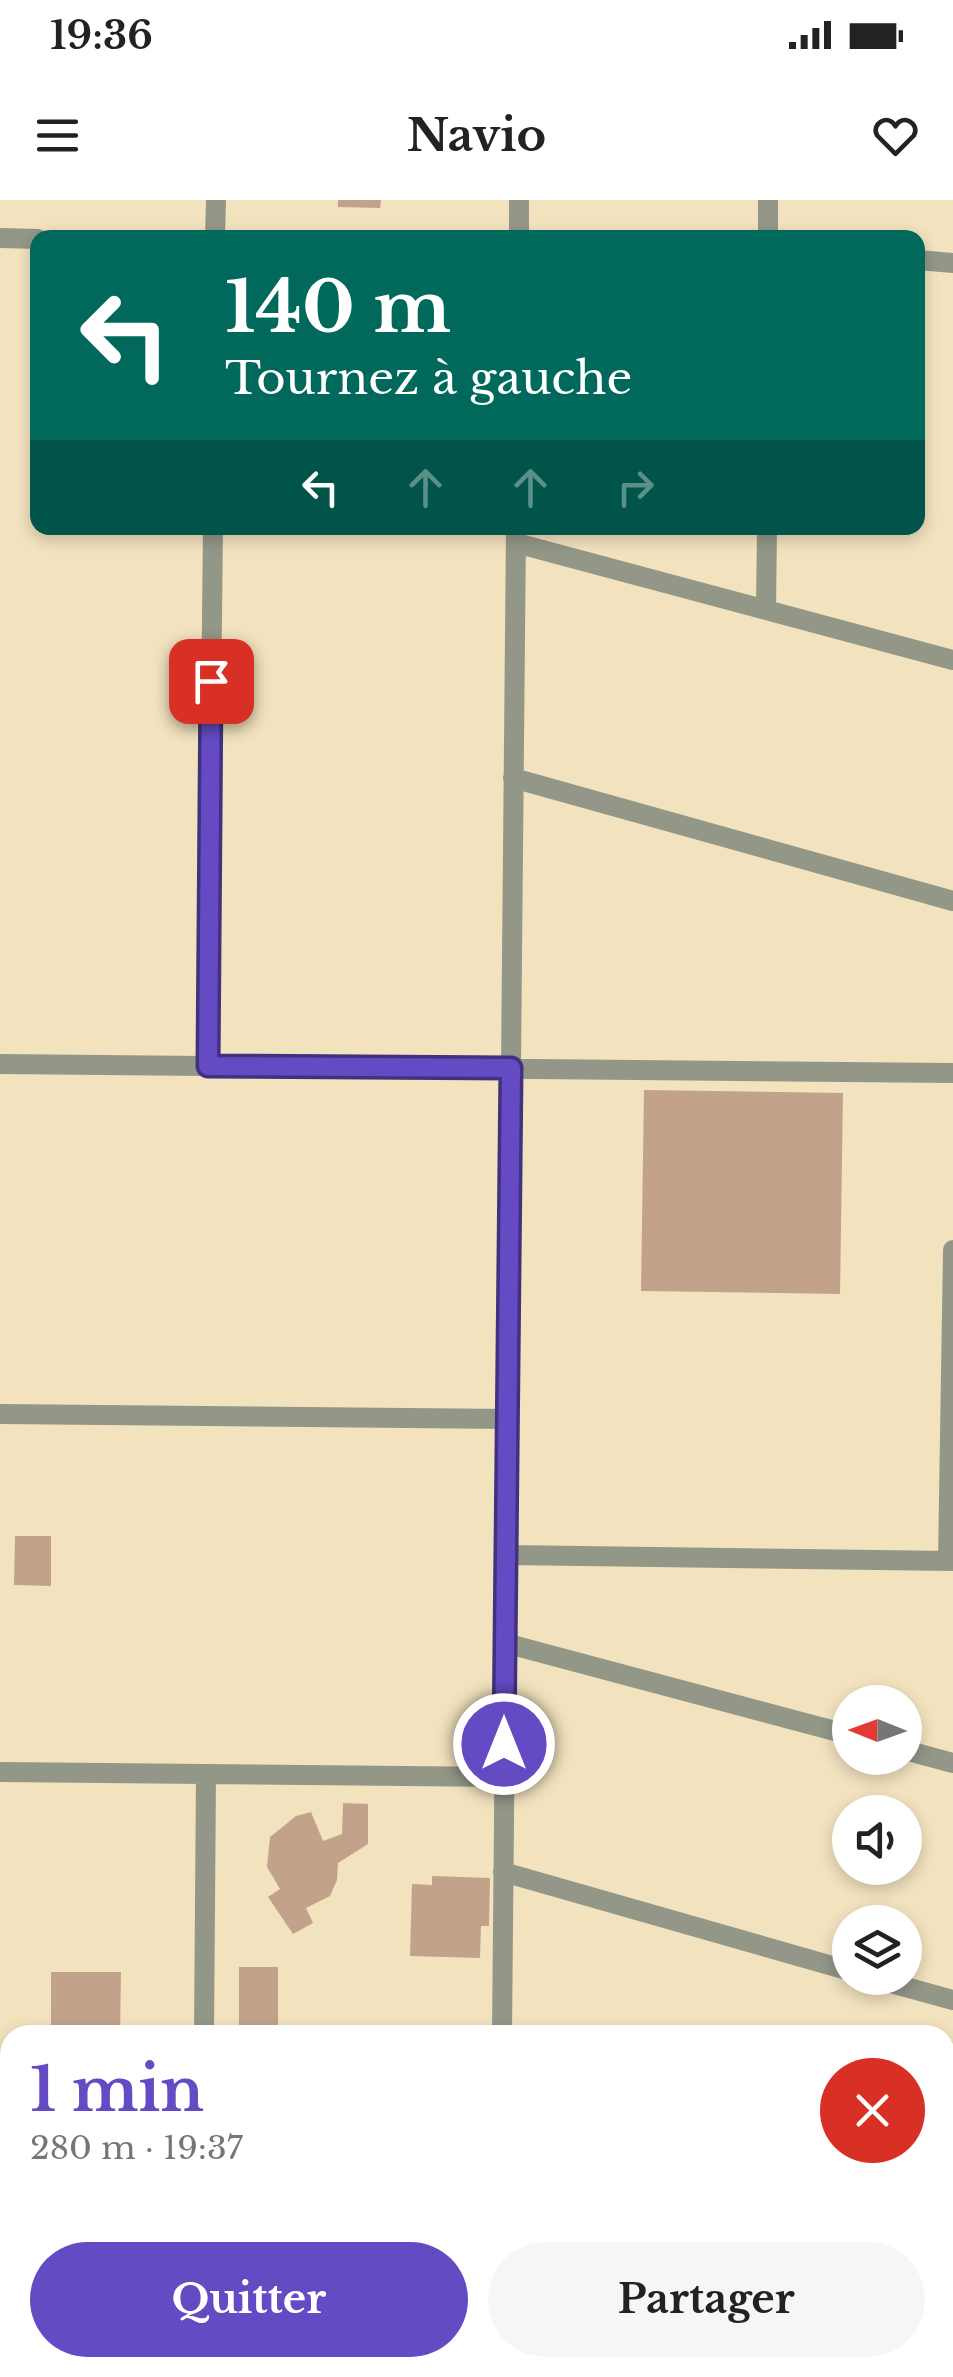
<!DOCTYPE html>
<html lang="fr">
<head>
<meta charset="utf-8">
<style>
	:root { --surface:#fff; --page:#f6f6f6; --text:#222; --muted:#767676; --accent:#644bc4 }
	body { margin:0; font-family:"Libre Baskerville",serif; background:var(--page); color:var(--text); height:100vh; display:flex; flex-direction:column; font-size:38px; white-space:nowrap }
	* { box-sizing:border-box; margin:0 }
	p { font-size:32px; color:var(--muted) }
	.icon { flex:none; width:55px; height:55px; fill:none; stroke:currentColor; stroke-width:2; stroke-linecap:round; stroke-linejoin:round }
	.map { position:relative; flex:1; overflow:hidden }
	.details { position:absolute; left:0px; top:1825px; width:955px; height:352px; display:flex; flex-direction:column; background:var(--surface); border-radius:30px 30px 0 0; box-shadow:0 5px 15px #0003 }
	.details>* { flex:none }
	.banner { position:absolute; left:30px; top:30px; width:895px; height:305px; border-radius:20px; box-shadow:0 5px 15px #0003; background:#00695c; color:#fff; overflow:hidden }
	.needle { width:65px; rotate:271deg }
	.buttons { position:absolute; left:832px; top:1485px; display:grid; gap:20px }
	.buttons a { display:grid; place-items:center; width:90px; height:90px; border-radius:50%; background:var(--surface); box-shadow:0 5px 15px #0003; font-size:50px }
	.pin { position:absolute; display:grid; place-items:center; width:85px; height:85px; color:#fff; margin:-42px; border-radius:20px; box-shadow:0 5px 15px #0006 }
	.me { position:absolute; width:110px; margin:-55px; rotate:0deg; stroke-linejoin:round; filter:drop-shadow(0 0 8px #0008) }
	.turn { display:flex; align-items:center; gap:35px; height:210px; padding:0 30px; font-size:45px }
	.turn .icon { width:130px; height:130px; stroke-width:2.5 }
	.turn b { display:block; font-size:70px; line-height:85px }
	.lanes { display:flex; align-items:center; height:95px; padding:0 30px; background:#0003; justify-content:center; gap:50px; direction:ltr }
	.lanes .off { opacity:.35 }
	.round { display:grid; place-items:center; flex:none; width:105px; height:105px; border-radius:52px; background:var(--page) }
	.head { display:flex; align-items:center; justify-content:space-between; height:170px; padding:0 30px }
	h1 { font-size:60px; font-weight:700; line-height:75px; color:var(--accent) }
	.action { display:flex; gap:20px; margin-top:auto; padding:20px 30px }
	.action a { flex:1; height:115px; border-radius:60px; background:var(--accent); color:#fff; font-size:40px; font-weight:700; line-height:115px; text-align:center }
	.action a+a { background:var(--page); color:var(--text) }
	.status { display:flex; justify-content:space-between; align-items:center; height:70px; padding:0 50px; background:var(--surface); direction:ltr }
	.status svg { height:28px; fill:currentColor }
	header { display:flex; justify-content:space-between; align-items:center; height:130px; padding:0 30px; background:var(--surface); font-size:45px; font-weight:700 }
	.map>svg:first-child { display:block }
	.building { fill:#c3a28c }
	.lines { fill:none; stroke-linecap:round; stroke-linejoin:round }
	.minor { stroke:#939788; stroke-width:20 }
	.route-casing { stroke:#41317f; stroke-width:25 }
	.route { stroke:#644bc4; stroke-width:18 }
</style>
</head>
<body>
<div class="status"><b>19:36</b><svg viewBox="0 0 49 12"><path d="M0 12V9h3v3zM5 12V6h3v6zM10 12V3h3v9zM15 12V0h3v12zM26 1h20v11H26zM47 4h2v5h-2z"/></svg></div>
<header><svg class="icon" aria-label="menu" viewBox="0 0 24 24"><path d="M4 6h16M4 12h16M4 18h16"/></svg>Navio<svg class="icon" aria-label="heart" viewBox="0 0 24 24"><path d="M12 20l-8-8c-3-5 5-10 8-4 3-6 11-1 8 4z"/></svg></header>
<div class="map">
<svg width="953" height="2177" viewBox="0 0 953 2177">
	<rect width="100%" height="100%" fill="#f2e2be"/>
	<!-- building -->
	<path class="building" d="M338,0H381L380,8L338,7Z
		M644,890L843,893L840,1094L641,1091Z
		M15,1336H51V1386L14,1385Z
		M343,1603L368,1604V1644L338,1663L337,1680L330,1696L306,1708L313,1723L293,1734L268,1697L280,1689L267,1667L270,1637L296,1616L311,1612L323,1641L342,1634Z
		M432,1676L490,1678L489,1726H481L480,1758L410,1756L412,1684L432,1685Z
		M239,1767H278V1835H239Z
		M51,1772H121L120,1835H51Z
		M0,2062H10V2135H0Z"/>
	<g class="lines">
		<!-- minor -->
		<path class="minor" d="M768,0V38
			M0,38L38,39
			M215,38L216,0
			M519,38V0
			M918,60L953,63
			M516,343L953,460
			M766,410L767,328
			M513,578L953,701
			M0,864L953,873
			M207,866L213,328
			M0,1214L508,1219
			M506,1355L953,1361
			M948,1361L953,1050
			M505,1443L850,1535
			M905,1550L953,1563
			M0,1572L504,1577
			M503,1672L850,1771
			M873,1778L953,1800
			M204,1835L206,1574
			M502,1835L516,328
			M945,2045L953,2048
			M200,2177V2168
			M498,2177V2168"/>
	</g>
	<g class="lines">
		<!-- route casing -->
		<g class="route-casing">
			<path id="route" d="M211,481L208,866L511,868L504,1544"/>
		</g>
		<!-- route -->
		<use href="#route" class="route"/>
	</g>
</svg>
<div class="buttons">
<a><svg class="needle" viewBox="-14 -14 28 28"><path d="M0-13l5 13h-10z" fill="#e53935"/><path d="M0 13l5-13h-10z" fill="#767676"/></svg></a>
<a><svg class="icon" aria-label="sound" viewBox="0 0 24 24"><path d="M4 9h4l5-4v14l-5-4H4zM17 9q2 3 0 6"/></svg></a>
<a><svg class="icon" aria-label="layers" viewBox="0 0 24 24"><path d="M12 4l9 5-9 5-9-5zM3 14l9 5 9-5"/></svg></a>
</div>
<div class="pin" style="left:211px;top:481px;background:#d93025"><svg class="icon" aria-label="arrive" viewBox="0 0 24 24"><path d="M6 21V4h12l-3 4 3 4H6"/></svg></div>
<svg class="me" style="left:504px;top:1544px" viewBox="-20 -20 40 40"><circle r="17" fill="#644bc4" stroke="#fff" stroke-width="3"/><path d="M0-11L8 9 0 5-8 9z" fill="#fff"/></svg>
<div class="banner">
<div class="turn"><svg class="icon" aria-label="left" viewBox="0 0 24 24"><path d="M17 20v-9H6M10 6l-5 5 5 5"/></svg><div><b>140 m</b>Tournez à gauche</div></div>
<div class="lanes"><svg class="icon" aria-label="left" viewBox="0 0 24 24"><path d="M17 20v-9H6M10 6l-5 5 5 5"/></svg><svg class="icon off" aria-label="ahead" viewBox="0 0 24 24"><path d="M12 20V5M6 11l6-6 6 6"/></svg><svg class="icon off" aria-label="ahead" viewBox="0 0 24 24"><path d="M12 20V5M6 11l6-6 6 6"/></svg><svg class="icon off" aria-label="right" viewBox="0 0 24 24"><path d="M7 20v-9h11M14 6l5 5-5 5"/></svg></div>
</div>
<section class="details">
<div class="head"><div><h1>1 min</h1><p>280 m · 19:37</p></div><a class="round" style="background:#d93025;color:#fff"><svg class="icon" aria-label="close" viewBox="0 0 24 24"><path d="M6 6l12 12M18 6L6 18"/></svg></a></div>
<div class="action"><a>Quitter</a><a>Partager</a></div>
</section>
</div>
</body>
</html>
